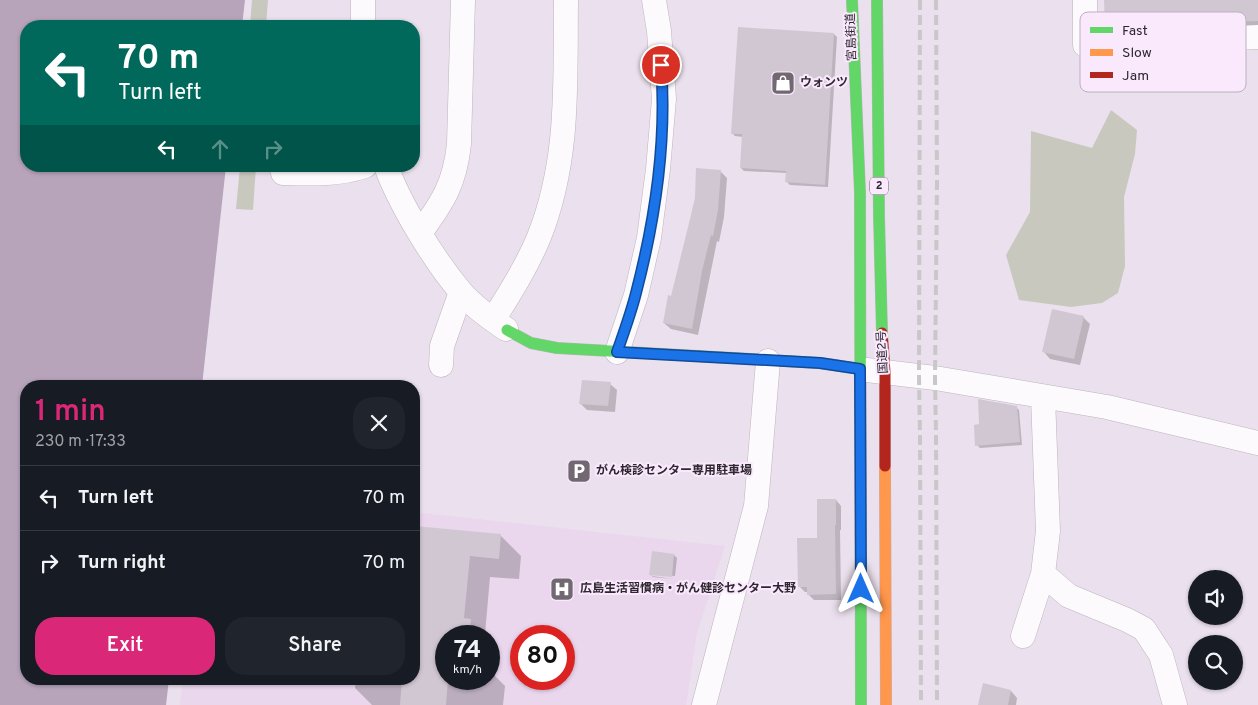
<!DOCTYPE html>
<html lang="en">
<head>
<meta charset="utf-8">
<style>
	:root { --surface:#171b24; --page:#20242c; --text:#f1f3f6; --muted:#9ea1a6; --line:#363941; --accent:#db2777 }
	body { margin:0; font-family:Overpass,"Noto Sans JP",sans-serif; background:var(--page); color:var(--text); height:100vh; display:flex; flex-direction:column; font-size:19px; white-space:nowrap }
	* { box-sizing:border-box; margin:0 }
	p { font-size:16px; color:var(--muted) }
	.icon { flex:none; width:28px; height:28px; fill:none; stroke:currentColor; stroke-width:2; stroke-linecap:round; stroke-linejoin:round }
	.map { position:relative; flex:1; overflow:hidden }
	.details { position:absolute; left:20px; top:380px; width:400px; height:305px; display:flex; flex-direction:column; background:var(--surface); border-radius:20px; box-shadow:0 1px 4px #0004 }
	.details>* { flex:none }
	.banner { position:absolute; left:20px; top:20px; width:400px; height:152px; border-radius:20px; box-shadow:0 1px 4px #0004; background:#00695c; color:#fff; overflow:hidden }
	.tools { position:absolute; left:1188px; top:570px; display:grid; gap:10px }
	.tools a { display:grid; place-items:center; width:55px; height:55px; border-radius:50%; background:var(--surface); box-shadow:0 1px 4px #0004; font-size:25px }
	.speed { position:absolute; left:435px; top:625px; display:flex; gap:10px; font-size:25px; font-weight:700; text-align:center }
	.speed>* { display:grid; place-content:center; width:65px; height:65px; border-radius:50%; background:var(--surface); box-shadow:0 1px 4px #0004; line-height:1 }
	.speed small { font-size:12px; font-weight:400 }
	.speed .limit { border:8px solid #d22; background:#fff; color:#111 }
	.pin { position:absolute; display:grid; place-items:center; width:42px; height:42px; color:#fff; margin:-21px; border:2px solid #fff; border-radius:50%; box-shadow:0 1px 5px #0007 }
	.me { position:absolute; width:55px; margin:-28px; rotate:0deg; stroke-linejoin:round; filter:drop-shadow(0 0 4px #0008) }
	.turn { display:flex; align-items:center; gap:18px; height:105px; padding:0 15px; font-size:22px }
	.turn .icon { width:65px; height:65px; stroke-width:2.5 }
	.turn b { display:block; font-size:35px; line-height:42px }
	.lanes { display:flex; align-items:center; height:48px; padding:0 15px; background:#0003; justify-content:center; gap:25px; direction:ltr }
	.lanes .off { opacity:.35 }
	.round { display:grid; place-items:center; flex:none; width:52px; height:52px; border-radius:20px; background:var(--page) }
	.summary { display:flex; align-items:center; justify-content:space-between; height:85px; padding:0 15px }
	h1 { font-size:30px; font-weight:600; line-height:38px; color:var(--accent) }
	.button { display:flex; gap:10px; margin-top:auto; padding:10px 15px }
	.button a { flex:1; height:58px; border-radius:20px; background:var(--accent); color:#fff; font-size:20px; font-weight:600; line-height:58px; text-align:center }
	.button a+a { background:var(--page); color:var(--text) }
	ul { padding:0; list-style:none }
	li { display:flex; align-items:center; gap:15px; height:65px; padding:0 15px; border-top:1px solid var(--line) }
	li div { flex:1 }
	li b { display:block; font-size:19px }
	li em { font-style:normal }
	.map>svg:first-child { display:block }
	.built { fill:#ead7ee; fill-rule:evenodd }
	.green { fill:#c8c8bf }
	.water { fill:#b7a4bb }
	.shadow { fill:#0003 }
	.building { fill:#d1c7d3 }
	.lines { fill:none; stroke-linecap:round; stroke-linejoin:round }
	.street-casing { stroke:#bdb4be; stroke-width:25 }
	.fast-casing { stroke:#bdb4be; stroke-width:12 }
	.slow-casing { stroke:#bdb4be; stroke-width:12 }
	.jam-casing { stroke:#bdb4be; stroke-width:12 }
	.street { stroke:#fcfafc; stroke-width:24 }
	.fast { stroke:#63d668; stroke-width:11 }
	.slow { stroke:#ff974d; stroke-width:11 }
	.jam { stroke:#b3261e; stroke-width:11 }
	.rail { stroke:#cac7ca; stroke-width:4; stroke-dasharray:10 5; stroke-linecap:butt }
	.route-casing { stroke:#114b97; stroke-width:12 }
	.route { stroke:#1a73e8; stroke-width:9 }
	.labels { text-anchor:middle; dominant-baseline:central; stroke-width:4; stroke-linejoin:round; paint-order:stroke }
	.shield { fill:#fae9fd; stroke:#6c616e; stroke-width:1 }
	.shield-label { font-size:11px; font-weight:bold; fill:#2f2730 }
	.street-label { font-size:12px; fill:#2f2730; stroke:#fae9fd }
	.poi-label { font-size:12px; font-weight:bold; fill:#2f2730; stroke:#fae9fd; text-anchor:start }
	.key { fill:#fae9fd; stroke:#bdafc0; stroke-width:1 }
	.key-label { font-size:14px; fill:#2f2730 }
</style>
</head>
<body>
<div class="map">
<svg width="1258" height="705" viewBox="0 0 1258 705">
	<rect width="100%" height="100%" fill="#ebe0ed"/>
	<!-- built -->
	<path class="built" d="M414,512L725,546L697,633L686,705H180L183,679H414ZM446,636H489V679H446ZM521,636H564V679H521Z"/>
	<!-- green -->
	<path class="green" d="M252,0H268L266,26H250Z
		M1111,110L1137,130L1135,154L1124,197L1125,266L1118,293L1102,303L1071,307L1019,300L1006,255L1030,212L1031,131L1092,148Z
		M240,166H256L253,210L236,209Z"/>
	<!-- water -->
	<path class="water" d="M0,0H245L242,26H26V166H226L202,386H26V679H169L166,705H0Z"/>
	<!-- shadow -->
	<path class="shadow" d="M1105,0H1258V27L1113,36L1106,30Z
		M834,34L837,37L828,187L790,185L787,182V173L744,171L741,168L743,137L735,136L732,133Z
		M720,171L727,178L724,217L719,242L717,241L698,335L671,329L664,323Z
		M1083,317L1090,324L1080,365L1050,359L1044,352Z
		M610,384L617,390L615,412L587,410L580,403Z
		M1016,407L1019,410L1022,445L980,448L977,445Z
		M836,500L841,506V530H840L841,600H814L808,594V592H805L799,586Z
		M416,527L500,535L521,556L519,579L490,577L485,634L487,636H446V679H489V670L505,686L503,705H372L355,688L356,679H414V552Z
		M674,555L677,558L675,576L652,574V576L650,574Z
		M652,576L674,579L653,577Z
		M489,638L491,641L489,669Z
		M984,685L1011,691L1017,698L1016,705H982Z"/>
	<!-- building -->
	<path class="building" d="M1104,0H1258V21L1216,22V24L1167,25V27L1105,30Z
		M738,27L834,33L825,185L785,182L786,171L740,168L742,134H731Z
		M696,168L721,170L718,210L713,236L711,235L702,271L692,329L663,323L668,295L671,296L689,223L695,198Z
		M1052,309L1084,316L1074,359L1042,352Z
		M582,380L611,382L608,406L579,404Z
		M978,399L1017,406L1020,442L975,446L974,425L979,424Z
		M817,499H836V525H835L836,594L807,595V587H798L797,538H817Z
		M415,526L501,534L499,559L470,556L464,618L471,619L469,636H446V679H448L446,705H400L402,679H414Z
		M652,551L674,554L672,577L649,575Z
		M983,683L1011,690L1008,705H978Z"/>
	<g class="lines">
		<!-- street casing -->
		<g class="street-casing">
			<path id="street" d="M1085,0V45L1258,37
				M363,26V0
				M386,166C400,205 434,260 461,292C474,307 490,318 506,329
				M283,173C311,174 338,175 365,166
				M420,233C443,202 455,183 459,144L463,0
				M493,320C510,293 527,266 539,237C570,159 565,82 566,0
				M617,352L636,295L649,238L658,169L664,99L659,31L654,0
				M441,365L442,346L461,292
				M867,370L935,378L1107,407L1258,443
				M1043,574L1069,596L1127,620L1144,629L1161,655L1175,705
				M1023,636L1043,574L1048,531L1043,397
				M704,705L756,506L768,361"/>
		</g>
		<!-- fast casing -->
		<g class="fast-casing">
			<path id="fast" d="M852,0L860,193L861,705
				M877,0L879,216L882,333
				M507,330L531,343L557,348L820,363L860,369"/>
		</g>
		<!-- slow casing -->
		<g class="slow-casing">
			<path id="slow" d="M885,466L886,705"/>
		</g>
		<!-- jam casing -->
		<g class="jam-casing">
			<path id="jam" d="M882,333L885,372V466"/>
		</g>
		<!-- street -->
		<use href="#street" class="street"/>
		<!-- fast -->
		<use href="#fast" class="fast"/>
		<!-- slow -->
		<use href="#slow" class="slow"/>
		<!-- jam -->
		<use href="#jam" class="jam"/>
		<!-- rail -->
		<path class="rail" d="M920,0L919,377L920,436L921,705
			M936,0L937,183L935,378L936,435L937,705"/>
	</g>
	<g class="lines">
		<!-- route casing -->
		<g class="route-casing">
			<path id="route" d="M661,65C667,141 655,220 636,293C631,313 624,332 617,352L820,363L860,369L861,589"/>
		</g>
		<!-- route -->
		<use href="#route" class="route"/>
	</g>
	<!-- icons -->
	<defs>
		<g id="shop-square" transform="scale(1.25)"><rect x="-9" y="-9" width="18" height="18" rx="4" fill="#716872" stroke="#fae9fd"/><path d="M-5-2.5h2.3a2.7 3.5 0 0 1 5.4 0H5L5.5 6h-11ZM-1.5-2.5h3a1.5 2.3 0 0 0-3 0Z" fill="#fff"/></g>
		<g id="parking-square" transform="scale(1.25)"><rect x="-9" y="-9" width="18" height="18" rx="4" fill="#716872" stroke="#fae9fd"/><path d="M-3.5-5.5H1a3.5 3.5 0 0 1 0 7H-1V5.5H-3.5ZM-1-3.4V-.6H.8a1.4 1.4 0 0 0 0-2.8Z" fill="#fff"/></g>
		<g id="hospital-square" transform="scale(1.25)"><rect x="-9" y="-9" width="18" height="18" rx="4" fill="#716872" stroke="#fae9fd"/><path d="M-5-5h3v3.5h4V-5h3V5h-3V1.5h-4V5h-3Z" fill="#fff"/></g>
	</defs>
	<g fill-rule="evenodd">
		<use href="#shop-square" x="783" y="83"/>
		<use href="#parking-square" x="579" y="471"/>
		<use href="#hospital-square" x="562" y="589"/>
	</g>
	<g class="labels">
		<!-- shield labels -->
		<rect class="shield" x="870" y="177.5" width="18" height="17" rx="4"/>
		<g class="shield-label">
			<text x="879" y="186">2</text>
		</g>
		<!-- street labels -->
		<g class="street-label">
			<text transform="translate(852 37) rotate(-92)">宮島街道</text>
			<text transform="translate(883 352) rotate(-93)">国道2号</text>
		</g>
		<!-- poi labels -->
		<g class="poi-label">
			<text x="800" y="83">ウォンツ</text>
			<text x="596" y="471">がん検診センター専用駐車場</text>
			<text x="580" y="589">広島生活習慣病・がん健診センター大野</text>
		</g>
	</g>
	<!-- legend -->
	<rect x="1080" y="12" width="166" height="80" rx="8" class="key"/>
	<rect x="1090" y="27" width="23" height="6" fill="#63d668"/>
	<rect x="1090" y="49" width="23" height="7" fill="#ff974d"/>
	<rect x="1090" y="72" width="23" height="6" fill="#b3261e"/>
	<g class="key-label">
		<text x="1122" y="35">Fast</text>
		<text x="1122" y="57">Slow</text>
		<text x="1122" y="80">Jam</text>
	</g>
</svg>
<div class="tools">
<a><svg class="icon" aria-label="sound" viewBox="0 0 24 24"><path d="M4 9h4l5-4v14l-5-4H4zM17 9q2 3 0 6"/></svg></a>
<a><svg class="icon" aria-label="search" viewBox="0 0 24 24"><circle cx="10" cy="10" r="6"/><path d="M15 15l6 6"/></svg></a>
</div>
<div class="speed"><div>74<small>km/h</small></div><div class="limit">80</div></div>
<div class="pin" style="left:661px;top:65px;background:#d93025"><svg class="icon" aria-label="arrive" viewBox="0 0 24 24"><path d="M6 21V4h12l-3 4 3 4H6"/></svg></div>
<svg class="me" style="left:861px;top:589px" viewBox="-20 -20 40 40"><path d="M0-17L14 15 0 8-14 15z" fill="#1a73e8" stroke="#fff" stroke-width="4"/></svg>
<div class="banner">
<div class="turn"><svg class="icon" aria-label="left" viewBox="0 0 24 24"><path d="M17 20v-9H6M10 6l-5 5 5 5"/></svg><div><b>70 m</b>Turn left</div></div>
<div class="lanes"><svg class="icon" aria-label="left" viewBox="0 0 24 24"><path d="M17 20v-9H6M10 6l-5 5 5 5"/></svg><svg class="icon off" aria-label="ahead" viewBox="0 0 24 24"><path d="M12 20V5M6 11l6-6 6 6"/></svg><svg class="icon off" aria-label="right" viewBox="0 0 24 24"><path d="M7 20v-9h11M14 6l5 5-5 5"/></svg></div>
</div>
<section class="details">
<div class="summary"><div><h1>1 min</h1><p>230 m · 17:33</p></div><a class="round"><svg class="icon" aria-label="close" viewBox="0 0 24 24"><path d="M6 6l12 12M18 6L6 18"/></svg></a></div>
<ul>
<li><svg class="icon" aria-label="left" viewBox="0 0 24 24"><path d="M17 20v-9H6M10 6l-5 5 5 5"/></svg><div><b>Turn left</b></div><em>70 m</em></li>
<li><svg class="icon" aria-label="right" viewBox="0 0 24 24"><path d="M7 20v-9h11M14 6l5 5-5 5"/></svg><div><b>Turn right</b></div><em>70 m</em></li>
</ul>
<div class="button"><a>Exit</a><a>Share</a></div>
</section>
</div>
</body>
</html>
